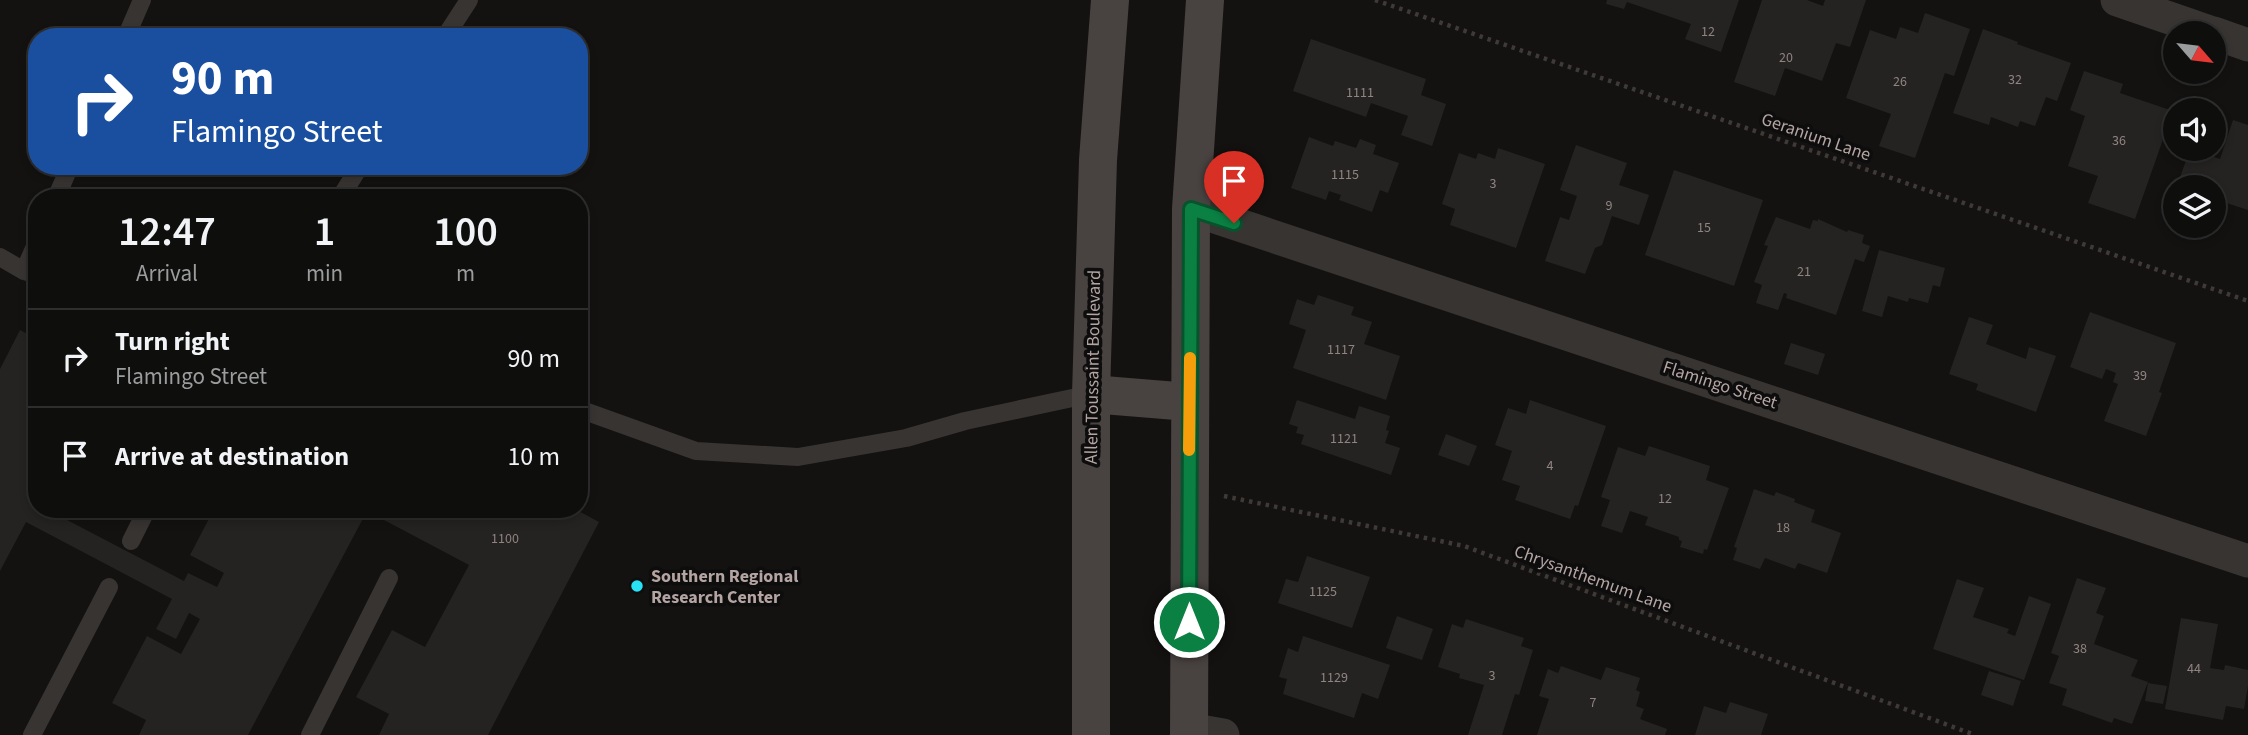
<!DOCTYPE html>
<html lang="en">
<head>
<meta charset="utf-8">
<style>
	:root { --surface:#0e0e0d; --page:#1c1c1b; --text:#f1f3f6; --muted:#9b9c9d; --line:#2e2e2e }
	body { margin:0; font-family:"Source Sans 3",sans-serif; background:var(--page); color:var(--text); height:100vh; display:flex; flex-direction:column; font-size:26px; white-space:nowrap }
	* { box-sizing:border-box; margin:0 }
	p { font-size:23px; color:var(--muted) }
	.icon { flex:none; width:38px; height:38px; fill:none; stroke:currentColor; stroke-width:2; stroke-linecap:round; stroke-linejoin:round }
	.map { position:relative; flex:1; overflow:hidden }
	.side { position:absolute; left:28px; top:189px; width:560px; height:329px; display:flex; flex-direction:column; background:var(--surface); border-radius:28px; box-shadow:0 4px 10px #0003,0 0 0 2px var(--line) }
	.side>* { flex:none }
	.guide { position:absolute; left:28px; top:28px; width:560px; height:147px; border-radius:28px; box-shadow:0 4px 10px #0003,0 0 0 2px var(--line); background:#1a4fa0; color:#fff; overflow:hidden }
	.needle { width:46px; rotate:118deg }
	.tools { position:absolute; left:2163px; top:21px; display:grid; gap:14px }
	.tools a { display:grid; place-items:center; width:63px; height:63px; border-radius:50%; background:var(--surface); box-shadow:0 4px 10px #0003,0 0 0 2px var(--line); font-size:35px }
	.pin { position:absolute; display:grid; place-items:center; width:60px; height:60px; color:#fff; margin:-72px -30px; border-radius:50% 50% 50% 0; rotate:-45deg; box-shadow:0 0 7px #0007 }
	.pin .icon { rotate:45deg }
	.me { position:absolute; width:77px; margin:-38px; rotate:0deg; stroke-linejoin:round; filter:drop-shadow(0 0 5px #0008) }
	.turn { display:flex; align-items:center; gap:24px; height:147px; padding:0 28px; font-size:32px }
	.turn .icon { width:91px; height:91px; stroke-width:2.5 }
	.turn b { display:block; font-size:49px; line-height:60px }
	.eta { display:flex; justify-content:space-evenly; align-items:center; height:119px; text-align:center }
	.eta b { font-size:42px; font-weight:600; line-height:49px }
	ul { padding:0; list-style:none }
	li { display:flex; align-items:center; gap:21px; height:98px; padding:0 28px; border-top:2px solid var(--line) }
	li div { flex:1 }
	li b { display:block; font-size:26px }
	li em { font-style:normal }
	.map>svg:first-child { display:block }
	.building { fill:#242321 }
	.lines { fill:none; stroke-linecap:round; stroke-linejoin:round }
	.path { stroke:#3f3938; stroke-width:4.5; stroke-dasharray:3.5 5; stroke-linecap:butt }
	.service { stroke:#383432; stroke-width:18 }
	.minor { stroke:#383432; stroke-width:33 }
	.secondary { stroke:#484240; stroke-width:38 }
	.route-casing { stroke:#07532c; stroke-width:18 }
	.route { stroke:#0b8043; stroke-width:12 }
	.slow { stroke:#f59e0b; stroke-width:12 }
	.poi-dot { fill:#28e1f5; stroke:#0e0d0d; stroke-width:2.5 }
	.labels { text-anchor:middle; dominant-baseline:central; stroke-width:7; stroke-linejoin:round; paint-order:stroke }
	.number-label { font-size:14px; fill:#908482 }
	.street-label { font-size:18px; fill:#b4a5a3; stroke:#0e0d0d }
	.poi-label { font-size:18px; font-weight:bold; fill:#b4a5a3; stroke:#0e0d0d; text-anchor:start }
</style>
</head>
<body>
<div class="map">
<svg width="2248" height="735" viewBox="0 0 2248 735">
	<rect width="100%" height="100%" fill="#131211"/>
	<!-- building -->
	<path class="building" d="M1607,0H1739L1721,52L1685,39L1691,24L1627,2L1624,9L1606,4Z
		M1762,0H1807L1823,6L1825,0H1866L1850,47L1836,43L1822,81L1785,68L1775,96L1734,82Z
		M1925,13L1970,29L1954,76L1945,73L1915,158L1879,146L1891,114L1846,98L1870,30L1896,39L1900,27L1918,33Z
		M1983,29L2018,42L2017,44L2071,63L2057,101L2046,97L2035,126L2020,121L2018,127L1991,117L1989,125L1953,113Z
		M1311,39L1426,79L1421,95L1446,104L1432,146L1401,135L1408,116L1371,103L1366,117L1293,91Z
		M2084,71L2123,84L2120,93L2173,111L2135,219L2088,203L2098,176L2068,166L2085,116L2070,110Z
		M2233,120L2248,125V210L2214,199V187L2177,186L2190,149L2220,159Z
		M1309,137L1333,146L1335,141L1356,148L1360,139L1376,145L1373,154L1399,163L1388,193L1380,190L1372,212L1339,200L1341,195L1329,191L1326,200L1291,188Z
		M1576,145L1627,163L1619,185L1649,195L1639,225L1612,216L1602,245L1595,248L1585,274L1545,261L1560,217L1569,220L1577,196L1560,190Z
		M1498,148L1545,164L1516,248L1450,225L1455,209L1442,204L1459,153L1476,159L1478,153L1495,159Z
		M1674,170L1763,200L1734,286L1645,255Z
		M1776,217L1810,229L1813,220L1818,221V219L1847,232L1848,230L1864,235L1862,243L1870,246L1864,262L1855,259L1836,315L1786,298L1787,294L1784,293L1778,310L1756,303L1762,285L1754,282L1768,246L1764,245Z
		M1879,250L1945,268L1940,287L1933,285L1928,303L1909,298L1908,302L1888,296L1882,317L1862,311Z
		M1318,295L1354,307L1351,315L1372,322L1364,344L1400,356L1386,400L1293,368L1306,330L1289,324L1297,299L1314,305Z
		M2090,312L2176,343L2159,392L2162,393L2146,436L2104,421L2118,384L2113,382L2116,373L2106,369L2102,379L2070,367Z
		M1969,317L1993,325L1986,344L2026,359L2029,347L2056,356L2036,412L1976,390L1978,384L1949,374Z
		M20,330L37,339V509H46L184,581L188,573L217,587L224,573L190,555L214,509H575L599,522L488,735H379L389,714L356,697L392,630L425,647L469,565L367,511L248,735H139L146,720L112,703L147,636L181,654L200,619L189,613L176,639L156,629L172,599L26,522L0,571V369Z
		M1791,343L1825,354L1818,375L1784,364Z
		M1297,400L1355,419L1359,406L1390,416L1386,430L1389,431L1385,443L1400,448L1391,475L1301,444L1304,435L1296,433L1298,427L1289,424Z
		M1530,400L1606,426L1578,506L1575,505L1570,519L1515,500L1520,486L1502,480L1512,451L1495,445L1508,408L1526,414Z
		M1446,434L1477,446L1469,466L1438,455Z
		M1649,446L1710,466L1706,480L1729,488L1707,550L1704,549L1703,554L1680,547L1682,541L1679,540V537L1645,525L1648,517L1630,511L1622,533L1601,526L1610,500L1601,497L1618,447L1645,456Z
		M1754,489L1774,496L1776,492L1795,499L1794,502L1815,510L1811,522L1841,533L1827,573L1798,563L1795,569L1765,558L1760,569L1733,560L1737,548L1734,547Z
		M1307,556L1370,577L1352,628L1278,603L1286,579L1298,582Z
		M2077,578L2106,588L2096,613L2104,616L2094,644L2138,660L2131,676L2148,682L2132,724L2114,718L2112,723L2062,705L2067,689L2049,683L2059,656L2051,653Z
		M1957,579L1984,588L1973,617L2009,629L2007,633L2015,636L2029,596L2051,604L2024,680L1933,649Z
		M1397,616L1433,629L1422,660L1386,648Z
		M2181,618L2218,624L2210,668L2224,670L2225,665L2248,670V686L2244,709L2226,706L2223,720L2165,709Z
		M1466,619L1524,638L1521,646L1533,650L1519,695L1515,694L1502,735H1468L1484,685L1459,678L1460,674L1438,667L1452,624L1463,628Z
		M1303,636L1390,665L1378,699L1362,693L1354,718L1283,694L1287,679L1279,677L1288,648L1298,652Z
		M1561,666L1601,680L1606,667L1640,678L1636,690L1640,692L1636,706L1644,709L1640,719L1667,729L1665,735H1537L1549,699L1539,696L1548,669L1558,673Z
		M1989,671L2021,681L2013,706L1981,695Z
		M2148,683L2167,686L2163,704L2145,701Z
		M1730,702L1768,714L1761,735H1695L1704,706L1726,713Z"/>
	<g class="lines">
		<!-- path -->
		<path class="path" d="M1375,0L2248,301
			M1224,496L1464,546L1975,735"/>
		<!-- service -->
		<path class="service" d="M126,37L142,0
			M445,37L469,0
			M56,198L70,166
			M340,198L360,166
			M37,242L24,271L37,275
			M0,257L24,271
			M579,409L696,451L798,457L906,438L965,421L1091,394
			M131,541L147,509
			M32,735L109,587
			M310,735L389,578"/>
		<!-- minor -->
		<path class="minor" d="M2117,0L2213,33
			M2214,33L2248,45
			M1191,209L2248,561
			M1189,729L1223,735"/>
		<!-- secondary -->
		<path class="secondary" d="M1091,394L1189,402
			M1091,735V394L1098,160L1110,0
			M1189,735L1191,209L1205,0"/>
	</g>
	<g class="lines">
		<!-- route casing -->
		<g class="route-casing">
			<path id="route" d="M1189,622L1191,209L1234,223"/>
		</g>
		<!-- route -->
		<use href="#route" class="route"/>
		<!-- slow -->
		<path class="slow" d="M1189,450L1190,358"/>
	</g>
	<!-- markers -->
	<circle class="poi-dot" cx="637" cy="586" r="7"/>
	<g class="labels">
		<!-- number labels -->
		<g class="number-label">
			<text x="1708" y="32">12</text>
			<text x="1786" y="58">20</text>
			<text x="2015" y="80">32</text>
			<text x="1900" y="82">26</text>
			<text x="1360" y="93">1111</text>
			<text x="2119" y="141">36</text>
			<text x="1345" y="175">1115</text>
			<text x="1493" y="184">3</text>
			<text x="1609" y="206">9</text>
			<text x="1704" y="228">15</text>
			<text x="1804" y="272">21</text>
			<text x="1341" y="350">1117</text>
			<text x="2140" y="376">39</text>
			<text x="1344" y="439">1121</text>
			<text x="1550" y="466">4</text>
			<text x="1665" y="499">12</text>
			<text x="1783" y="528">18</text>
			<text x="505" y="539">1100</text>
			<text x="1323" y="592">1125</text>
			<text x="2080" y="649">38</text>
			<text x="2194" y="669">44</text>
			<text x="1492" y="676">3</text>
			<text x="1334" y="678">1129</text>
			<text x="1593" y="703">7</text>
		</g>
		<!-- street labels -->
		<g class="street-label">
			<text transform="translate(1816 137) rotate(19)">Geranium Lane</text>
			<text transform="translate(1093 367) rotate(-89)">Allen Toussaint Boulevard</text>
			<text transform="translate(1720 385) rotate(18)">Flamingo Street</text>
			<text transform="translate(1593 579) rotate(20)">Chrysanthemum Lane</text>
		</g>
		<!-- poi labels -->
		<g class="poi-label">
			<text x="651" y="576">Southern Regional<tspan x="651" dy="21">Research Center</tspan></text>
		</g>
	</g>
</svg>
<div class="tools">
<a><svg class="needle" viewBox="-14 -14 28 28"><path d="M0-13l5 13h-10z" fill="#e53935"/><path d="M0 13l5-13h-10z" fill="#9b9c9d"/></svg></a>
<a><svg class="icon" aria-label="sound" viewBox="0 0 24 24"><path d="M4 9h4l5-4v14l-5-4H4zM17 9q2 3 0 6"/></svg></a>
<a><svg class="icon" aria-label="layers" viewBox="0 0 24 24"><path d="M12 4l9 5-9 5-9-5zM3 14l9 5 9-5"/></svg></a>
</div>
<div class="pin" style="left:1234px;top:223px;background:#d93025"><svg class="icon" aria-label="arrive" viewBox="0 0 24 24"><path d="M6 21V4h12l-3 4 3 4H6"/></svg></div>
<svg class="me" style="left:1189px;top:622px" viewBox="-20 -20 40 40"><circle r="17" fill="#0b8043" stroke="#fff" stroke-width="3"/><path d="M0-11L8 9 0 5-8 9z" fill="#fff"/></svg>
<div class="guide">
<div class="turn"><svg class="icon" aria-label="right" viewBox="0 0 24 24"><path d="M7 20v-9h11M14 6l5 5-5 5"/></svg><div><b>90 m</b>Flamingo Street</div></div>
</div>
<section class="side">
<div class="eta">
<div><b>12:47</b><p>Arrival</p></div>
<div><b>1</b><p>min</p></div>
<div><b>100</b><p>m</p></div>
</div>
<ul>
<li><svg class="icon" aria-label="right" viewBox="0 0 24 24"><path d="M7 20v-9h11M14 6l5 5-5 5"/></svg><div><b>Turn right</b><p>Flamingo Street</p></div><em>90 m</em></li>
<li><svg class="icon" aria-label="arrive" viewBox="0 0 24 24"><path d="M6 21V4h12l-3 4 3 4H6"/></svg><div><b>Arrive at destination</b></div><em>10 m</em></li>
</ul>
</section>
</div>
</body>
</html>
